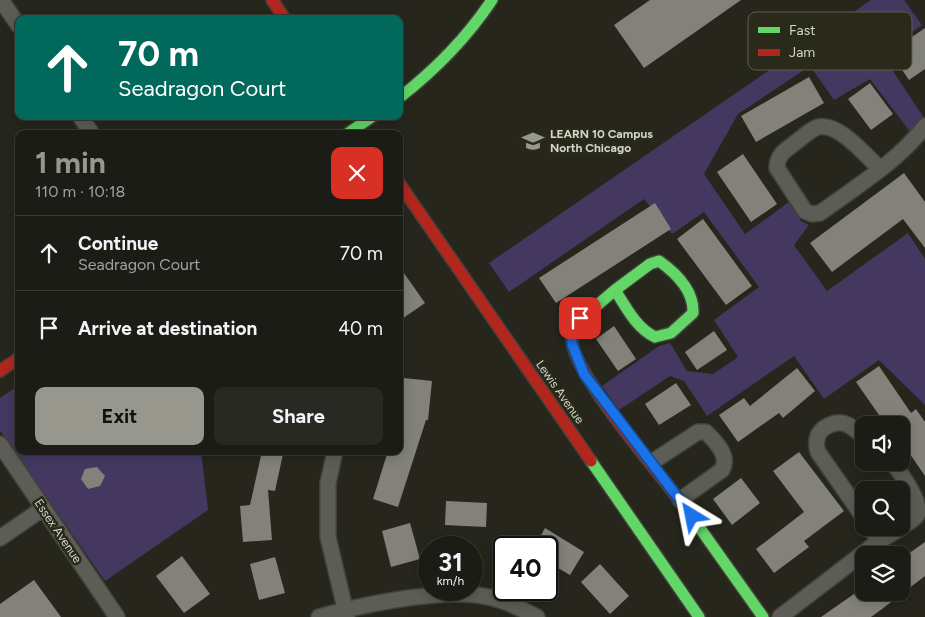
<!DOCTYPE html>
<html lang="en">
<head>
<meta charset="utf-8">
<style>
	:root { --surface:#1c1c16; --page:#292923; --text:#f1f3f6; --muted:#a0a1a1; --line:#3a3a35; --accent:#97978d }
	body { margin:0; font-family:Figtree,sans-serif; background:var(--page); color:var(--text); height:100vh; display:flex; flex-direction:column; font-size:19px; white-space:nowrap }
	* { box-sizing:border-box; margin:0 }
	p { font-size:16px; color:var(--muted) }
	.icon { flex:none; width:28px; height:28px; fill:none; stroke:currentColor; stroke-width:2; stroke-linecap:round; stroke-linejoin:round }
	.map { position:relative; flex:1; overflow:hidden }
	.side { position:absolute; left:15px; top:130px; width:388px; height:325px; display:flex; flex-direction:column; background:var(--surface); border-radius:10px; box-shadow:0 2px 12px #0003,0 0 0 1px var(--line) }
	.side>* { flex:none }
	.hud { position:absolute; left:15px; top:15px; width:388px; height:105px; border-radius:10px; box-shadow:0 2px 12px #0003,0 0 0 1px var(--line); background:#00695c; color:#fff; overflow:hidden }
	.controls { position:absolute; left:855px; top:416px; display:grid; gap:10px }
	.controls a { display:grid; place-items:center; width:55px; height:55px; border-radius:10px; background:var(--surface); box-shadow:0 2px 12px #0003,0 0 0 1px var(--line); font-size:25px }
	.speed { position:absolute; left:418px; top:536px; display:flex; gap:10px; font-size:25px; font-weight:700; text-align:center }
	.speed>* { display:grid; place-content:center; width:65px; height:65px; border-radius:50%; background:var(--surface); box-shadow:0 2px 12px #0003,0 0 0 1px var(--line); line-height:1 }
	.speed small { font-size:12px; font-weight:400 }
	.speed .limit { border:2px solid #111; border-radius:8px; background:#fff; color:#111 }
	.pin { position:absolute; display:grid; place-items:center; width:42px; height:42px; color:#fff; margin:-21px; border-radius:10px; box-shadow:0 2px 8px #0006 }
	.me { position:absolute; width:55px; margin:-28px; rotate:325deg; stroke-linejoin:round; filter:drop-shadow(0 0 4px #0008) }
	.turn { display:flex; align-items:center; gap:18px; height:105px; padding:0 20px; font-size:22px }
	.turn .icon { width:65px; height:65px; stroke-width:2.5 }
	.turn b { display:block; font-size:35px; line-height:42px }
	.round { display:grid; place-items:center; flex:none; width:52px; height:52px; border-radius:10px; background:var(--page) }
	.overview { display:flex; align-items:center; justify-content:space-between; height:85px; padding:0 20px }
	h1 { font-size:30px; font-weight:700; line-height:38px; color:var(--accent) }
	.primary-button { display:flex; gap:10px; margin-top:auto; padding:10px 20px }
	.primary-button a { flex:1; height:58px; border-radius:10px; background:var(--accent); color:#111; font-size:20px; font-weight:700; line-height:58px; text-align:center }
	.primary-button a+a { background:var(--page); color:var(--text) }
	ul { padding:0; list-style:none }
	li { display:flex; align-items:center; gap:15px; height:75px; padding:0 20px; border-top:1px solid var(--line) }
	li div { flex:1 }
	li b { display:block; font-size:19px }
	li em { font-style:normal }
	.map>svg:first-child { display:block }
	.green { fill:#443860 }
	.building { fill:#82827a }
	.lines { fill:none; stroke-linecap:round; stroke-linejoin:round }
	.street-casing { stroke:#41413a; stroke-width:18 }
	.fast-casing { stroke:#41413a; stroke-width:14 }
	.jam-casing { stroke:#41413a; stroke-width:14 }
	.street { stroke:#5c5d56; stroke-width:15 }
	.fast { stroke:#63d668; stroke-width:11 }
	.jam { stroke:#b3261e; stroke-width:11 }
	.route-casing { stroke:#114b97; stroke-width:12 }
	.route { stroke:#1a73e8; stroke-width:9 }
	.labels { text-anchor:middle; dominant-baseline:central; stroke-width:5; stroke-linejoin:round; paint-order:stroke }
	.poi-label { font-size:12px; font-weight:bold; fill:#d4d4ca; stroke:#292a19; text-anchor:start }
	.street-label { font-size:12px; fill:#d4d4ca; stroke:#292a19 }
	.key { fill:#292a19; stroke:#5c5d4e; stroke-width:1 }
	.key-label { font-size:14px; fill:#d4d4ca }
</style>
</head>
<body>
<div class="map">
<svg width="925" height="617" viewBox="0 0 925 617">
	<rect width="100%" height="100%" fill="#26261d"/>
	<!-- green -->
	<path class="green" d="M871,0H904L922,25L881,53L924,118L911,133L870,79L834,100L810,66L738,114L704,174L745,234L789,202L801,221L809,225L794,245L827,291L908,233L925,259V405L879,360L824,399L794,356L707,416L684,381L670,376L619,410L602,386L659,346L670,343L687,371L713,374L738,357L714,320L759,287L704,212L672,234L644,199L509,292L489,263Z
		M19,385V451H201L208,510L105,581L0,431V398Z"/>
	<!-- building -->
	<path class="building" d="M650,0H741L644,68L614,25Z
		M925,28V69L909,80L890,52Z
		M809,77L824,103L756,142L741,116Z
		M870,83L893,114L871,130L848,99Z
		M743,154L777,204L751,222L717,172Z
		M904,173L925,202V248L903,219L832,272L810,243Z
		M655,203L671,229L556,303L539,278Z
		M703,219L752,286L726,305L677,239Z
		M399,266L425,303L399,321Z
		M614,326L636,359L618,371L596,339Z
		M714,331L727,350L697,370L685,352Z
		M879,366L911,413L916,409L925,422V476L901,441V425H886L856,382Z
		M797,368L815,391L783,418L779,413L738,442L719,415L744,398L750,406Z
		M404,378L432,381L428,420H426L398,507L373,499L388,451H399Z
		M676,383L691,405L659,425L645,404Z
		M262,451L283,454L275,491L268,490L272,540L243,542L240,506L250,505Z
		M799,452L844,511L804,541L809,547L774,573L756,549L804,512L773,471Z
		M97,467L105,476L100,486L88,489L81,479L85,469Z
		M741,478L760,503L732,525L713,499Z
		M446,501L487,503L486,527L445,525Z
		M410,523L420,559L391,567L382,531Z
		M545,528L584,552L570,575L546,561V548H534Z
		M925,542V576L882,609L871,617H821L864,587V592H901V559Z
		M182,556L210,594L184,613L156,576Z
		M275,557L285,593L259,600L250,564Z
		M600,564L629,596L610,614L581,582Z
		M34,580L61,617H0V604Z"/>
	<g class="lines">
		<!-- street casing -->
		<g class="street-casing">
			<path id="street" d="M1,0L19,26
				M80,116L92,134
				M880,169C866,156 839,122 818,127C811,129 803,137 796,142C786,150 777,154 777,168L805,211L812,214L820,213C857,186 897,162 925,126
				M864,437C859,433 854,428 848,425C837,419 818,427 817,440C816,443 817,448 818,452L864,518
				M0,444L117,617
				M335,451L328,483V537L347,617
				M652,462L698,432H706C716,442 730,456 722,470L680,500
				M892,462C899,471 924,504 917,515C914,520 906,524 901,527
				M870,528L879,541L901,528
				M0,538L42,509
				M319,617C360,605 434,590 476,595C498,597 518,607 537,617
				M780,617L879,541"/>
		</g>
		<!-- fast casing -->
		<g class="fast-casing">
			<path id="fast" d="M399,98C435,70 466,39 492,0
				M347,134L373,116
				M572,339L580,320L615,290C626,307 636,328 655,337L671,333L693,313C694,291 676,273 659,261L650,264L615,290
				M591,461L699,617
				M692,517L763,617"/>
		</g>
		<!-- jam casing -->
		<g class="jam-casing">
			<path id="jam" d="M272,0L285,19
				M399,183L591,461
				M572,339C571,374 669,483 692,517
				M0,371L19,358"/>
		</g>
		<!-- street -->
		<use href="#street" class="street"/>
		<!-- fast -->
		<use href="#fast" class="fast"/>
		<!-- jam -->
		<use href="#jam" class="jam"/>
	</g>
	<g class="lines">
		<!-- route casing -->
		<g class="route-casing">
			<path id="route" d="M580,318L572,331V344L584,374L692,516"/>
		</g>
		<!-- route -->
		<use href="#route" class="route"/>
	</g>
	<!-- icons -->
	<defs>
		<g id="school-bare" transform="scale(1.725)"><path d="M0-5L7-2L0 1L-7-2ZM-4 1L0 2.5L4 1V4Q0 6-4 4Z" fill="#97978d" stroke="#292a19" stroke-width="2.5" paint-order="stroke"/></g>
	</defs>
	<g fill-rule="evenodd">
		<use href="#school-bare" x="533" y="141"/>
	</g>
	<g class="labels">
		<!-- poi labels -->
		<g class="poi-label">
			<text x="550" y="134">LEARN 10 Campus<tspan x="550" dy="14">North Chicago</tspan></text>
		</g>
		<!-- street labels -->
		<g class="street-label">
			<text transform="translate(560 392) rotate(55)">Lewis Avenue</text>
			<text transform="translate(58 531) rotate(56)">Essex Avenue</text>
		</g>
	</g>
	<!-- legend -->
	<rect x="748" y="12" width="164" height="58" rx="8" class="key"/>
	<rect x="758" y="27" width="22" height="6" fill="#63d668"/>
	<rect x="758" y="49" width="22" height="7" fill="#b3261e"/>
	<g class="key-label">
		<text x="789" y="35">Fast</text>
		<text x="789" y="57">Jam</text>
	</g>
</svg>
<div class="controls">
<a><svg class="icon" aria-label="sound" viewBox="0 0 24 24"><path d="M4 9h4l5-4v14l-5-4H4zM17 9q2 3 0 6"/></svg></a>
<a><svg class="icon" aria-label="search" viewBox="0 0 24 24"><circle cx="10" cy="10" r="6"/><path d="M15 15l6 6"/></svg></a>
<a><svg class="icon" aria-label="layers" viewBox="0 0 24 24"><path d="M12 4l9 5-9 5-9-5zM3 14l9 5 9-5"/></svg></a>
</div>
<div class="speed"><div>31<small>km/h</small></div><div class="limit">40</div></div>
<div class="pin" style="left:580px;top:318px;background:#d93025"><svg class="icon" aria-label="arrive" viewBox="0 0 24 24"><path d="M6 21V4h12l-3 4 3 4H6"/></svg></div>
<svg class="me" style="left:692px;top:516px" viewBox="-20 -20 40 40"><path d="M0-17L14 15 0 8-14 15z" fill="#1a73e8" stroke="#fff" stroke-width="4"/></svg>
<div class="hud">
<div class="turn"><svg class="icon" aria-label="ahead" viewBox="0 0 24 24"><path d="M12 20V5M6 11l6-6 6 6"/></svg><div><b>70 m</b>Seadragon Court</div></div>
</div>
<section class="side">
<div class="overview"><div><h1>1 min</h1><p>110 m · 10:18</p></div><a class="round" style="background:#d93025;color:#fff"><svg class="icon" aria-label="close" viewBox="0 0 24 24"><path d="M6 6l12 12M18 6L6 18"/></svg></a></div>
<ul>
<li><svg class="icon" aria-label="ahead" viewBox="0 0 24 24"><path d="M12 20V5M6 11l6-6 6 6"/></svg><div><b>Continue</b><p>Seadragon Court</p></div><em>70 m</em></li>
<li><svg class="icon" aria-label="arrive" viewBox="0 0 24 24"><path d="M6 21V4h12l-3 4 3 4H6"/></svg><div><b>Arrive at destination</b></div><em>40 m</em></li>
</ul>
<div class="primary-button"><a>Exit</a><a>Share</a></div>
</section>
</div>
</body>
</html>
